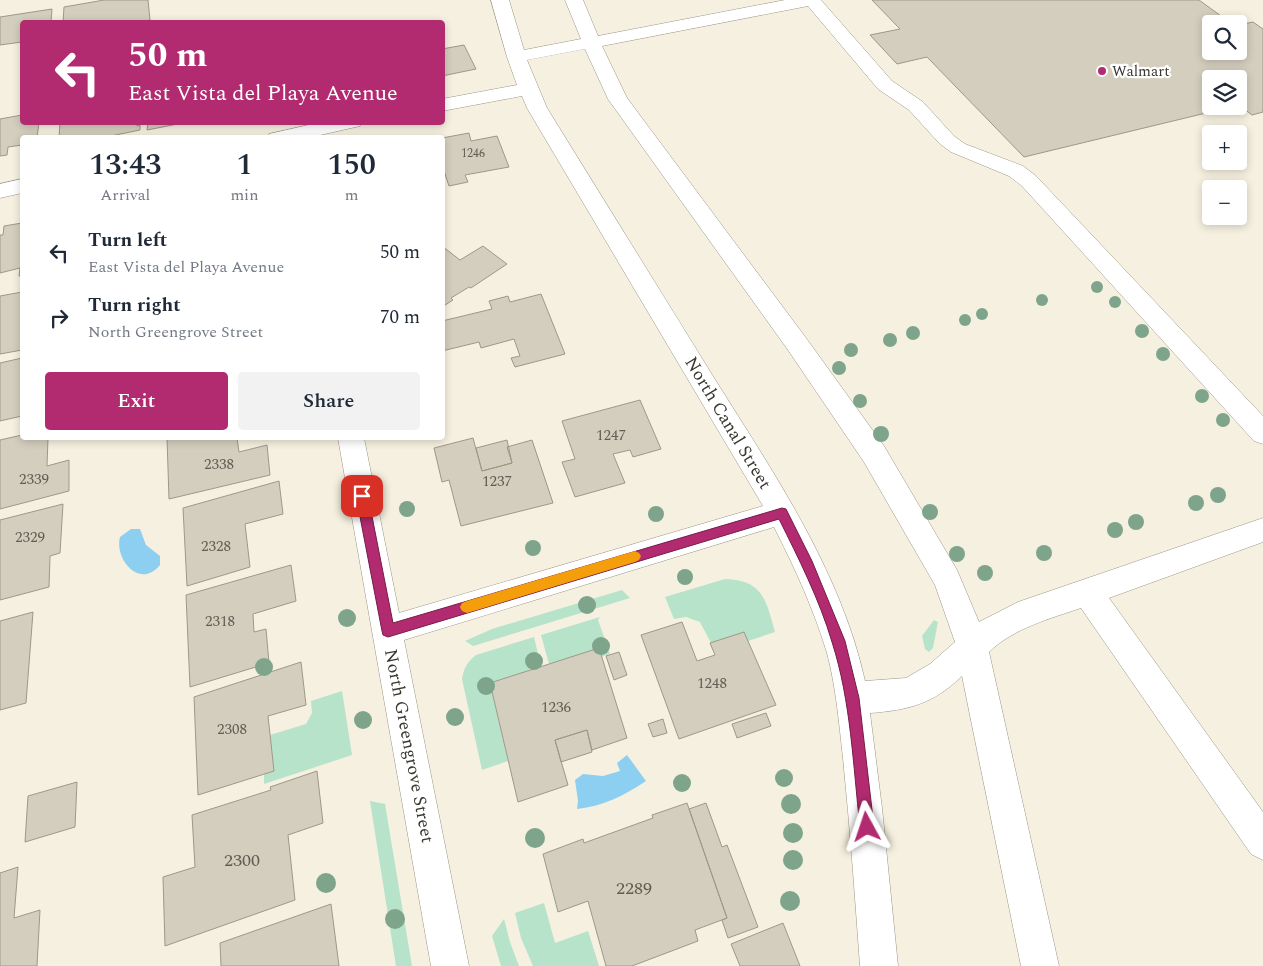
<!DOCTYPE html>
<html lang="en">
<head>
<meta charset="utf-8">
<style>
	:root { --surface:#fff; --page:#f2f2f3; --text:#1f2937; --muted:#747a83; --accent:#b22b70 }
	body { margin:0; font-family:Spectral,serif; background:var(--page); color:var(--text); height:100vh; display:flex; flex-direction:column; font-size:19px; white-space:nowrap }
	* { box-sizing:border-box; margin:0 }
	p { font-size:16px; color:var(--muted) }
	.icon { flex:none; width:28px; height:28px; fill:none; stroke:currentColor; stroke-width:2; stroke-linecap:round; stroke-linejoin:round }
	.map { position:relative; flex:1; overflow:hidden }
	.drawer { position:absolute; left:20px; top:135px; width:425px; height:305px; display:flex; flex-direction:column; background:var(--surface); border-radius:5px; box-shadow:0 2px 8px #0003 }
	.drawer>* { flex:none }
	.banner { position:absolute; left:20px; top:20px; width:425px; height:105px; border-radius:5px; box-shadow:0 2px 8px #0003; background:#b22b70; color:#fff; overflow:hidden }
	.controls { position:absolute; left:1202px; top:15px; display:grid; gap:10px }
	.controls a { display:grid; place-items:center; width:45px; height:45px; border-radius:5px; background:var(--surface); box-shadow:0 2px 8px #0003; font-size:25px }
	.pin { position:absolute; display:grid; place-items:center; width:42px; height:42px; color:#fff; margin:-21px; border-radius:10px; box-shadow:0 2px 8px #0006 }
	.me { position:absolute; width:55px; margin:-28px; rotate:355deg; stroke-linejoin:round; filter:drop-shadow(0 0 4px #0008) }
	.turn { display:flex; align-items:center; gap:18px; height:105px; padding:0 25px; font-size:22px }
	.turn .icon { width:65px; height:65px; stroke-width:2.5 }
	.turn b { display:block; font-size:35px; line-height:42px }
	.eta { display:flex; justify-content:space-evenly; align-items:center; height:85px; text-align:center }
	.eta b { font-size:30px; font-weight:600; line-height:35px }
	.cta { display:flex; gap:10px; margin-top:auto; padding:10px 25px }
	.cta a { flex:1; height:58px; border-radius:5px; background:var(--accent); color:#fff; font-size:20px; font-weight:600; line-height:58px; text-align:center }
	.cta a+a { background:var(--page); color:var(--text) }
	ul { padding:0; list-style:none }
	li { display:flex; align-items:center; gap:15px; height:65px; padding:0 25px }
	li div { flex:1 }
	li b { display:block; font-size:19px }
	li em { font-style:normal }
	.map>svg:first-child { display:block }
	.green { fill:#b6e3ca }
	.water { fill:#8dcff0 }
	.building { fill:#d4cebe; stroke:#9d9888 }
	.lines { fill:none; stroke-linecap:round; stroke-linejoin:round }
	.minor-casing { stroke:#9b9586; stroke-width:1 }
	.minor { fill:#fff; fill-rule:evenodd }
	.tree { fill:#7ea48b }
	.route { fill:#b22b70; stroke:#741c49 }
	.slow { fill:#f59e0b }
	.poi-dot { fill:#b22b70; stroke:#fff; stroke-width:2 }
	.labels { text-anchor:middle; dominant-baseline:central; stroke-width:4.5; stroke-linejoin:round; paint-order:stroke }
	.far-number-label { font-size:12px; fill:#605e54 }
	.far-poi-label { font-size:15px; fill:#3a3831; stroke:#fff; text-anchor:start }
	.number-label { font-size:15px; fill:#605e54 }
	.street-label { font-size:18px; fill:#3a3831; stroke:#fff }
	.near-number-label { font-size:18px; fill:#605e54 }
</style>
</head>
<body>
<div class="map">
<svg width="1263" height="966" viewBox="0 0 1263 966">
	<rect width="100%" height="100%" fill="#f6f0e0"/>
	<!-- green -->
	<path class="green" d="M725,579C763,580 766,600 775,632L748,641L711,643L700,622L686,617L674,619L665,597Z
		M622,590L630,598L473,646L465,641L492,629Z
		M600,617L598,620L610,654L601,657L598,649L549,664L541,635Z
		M934,620L938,622L933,648L929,652L925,649L922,636Z
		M534,637L538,654L526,659L530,671L490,683L508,761L482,770L462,679C464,668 467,662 476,655Z
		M342,691L352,755L264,784V774L274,771L270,735L306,724L312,713L311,701Z
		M370,801L385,804L412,966H396Z
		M544,903L555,943L588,931L599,966H533L521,938L515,913Z
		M504,919L510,942L519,966H501L492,936Z"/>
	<!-- water -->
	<path class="water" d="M131,529H140L146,545L160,556V565C140,590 114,559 120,537Z
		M627,755L646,781C623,796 604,806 577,809L578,801L575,780L583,774L603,776L620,771L617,763Z"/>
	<!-- building -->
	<path class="building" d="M104,0H148L150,20L138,22H63L64,7Z
		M872,0H1199L1232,24H1211V51H1239V25L1253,22L1263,29V112L1252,115L1239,105V79H1211V106H1235L1024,157L927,57L897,64L870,35L900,29Z
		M52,9L51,22H22V42L0,45V17Z
		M464,45L476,69L442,76V49Z
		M22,115V122H39L37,138H22V145L8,147L7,155L0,156V119Z
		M60,122H137V126L140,125V130L101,138H59Z
		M188,122L147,130L148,122Z
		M469,133L471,141L497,136L509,167L465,175L468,182L449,186L442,165V138Z
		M22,223V276H19L20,268L0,273V235H3L4,226Z
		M442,246L460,260L483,246L507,264L471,288L469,287L451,298L453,300L442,307Z
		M22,292V350L0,354V296Z
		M541,294L565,354L515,367L511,358L520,356L514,339L481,348L479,342L442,351V321L492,309L489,301L508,296L510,302Z
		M22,358V416L0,421V363Z
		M640,400L661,449L633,457L630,450L613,454L625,483L575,497L562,462L575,459L562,421Z
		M22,435V438H48L47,466L69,460V491L0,509V440Z
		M167,438H237L239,452L267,445L270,475L169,499Z
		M473,438L482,471L512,463L507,447L532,440L553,503L461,526L449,480L442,482L434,448Z
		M507,440L512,463L482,471L476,448Z
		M279,481L283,514L245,524L250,567L187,586L183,508Z
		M63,504L60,553L50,556L49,587L0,600V520Z
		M291,565L296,601L253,614L254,632L266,629L269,663L190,687L186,595Z
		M33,612L26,703L0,710V621Z
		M682,622L697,661L715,655L710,643L744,632L776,705L679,739L641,635Z
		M599,648L627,738L592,750L587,730L555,740L568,785L518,802L490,683Z
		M619,652L627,675L614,680L606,656Z
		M301,662L306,705L268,716L274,771L198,795L194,697Z
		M766,713L771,726L737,738L732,724Z
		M663,719L667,733L653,737L648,724Z
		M587,730L592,752L561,762L555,740Z
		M317,771L323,823L288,835L295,900L165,946L163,877L195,867L192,815L271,790L270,787Z
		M77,782L75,827L25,842L28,796Z
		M687,803L727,918L695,930L698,941L632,966H606L588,901L558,912L543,854L583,839L584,843L653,818L652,815Z
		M706,803L722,847L727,845L758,927L728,938L722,920L727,918L689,809Z
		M18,867L14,918L40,910L37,966H0V873Z
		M331,904L339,966H221L220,943Z
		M783,923L800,966H740L731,944Z"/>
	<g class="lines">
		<!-- minor casing -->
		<g class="minor-casing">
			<path id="minor" d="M491,0H509L524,50L581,39L565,0H583L598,36L785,0H821L892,81L923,102L954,136L965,144L1023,166L1036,176L1263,416V444L1254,441L1022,186L1009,176L951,152L940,144L909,110L878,89L808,6L602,46L627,98L806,338L884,446L957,570L979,622L1018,602L1263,518V542L1109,598L1263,812V860L1251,854L1081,608C1049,619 1014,628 989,652L1059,966H1021L962,676C933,704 909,710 870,713L882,808L898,966H860C855,897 850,827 843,758C839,723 836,687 827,653C814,610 795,568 774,527L404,640L469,966H431L338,438H364L399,613L763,506L527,108L522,96L442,111V99L517,85L507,57ZM585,49L608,99L788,350L864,462L935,585L955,642L930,664L906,678L865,681C841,572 775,475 716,381C660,290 603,199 547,108L527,60Z
				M322,122H362L360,126L307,138H266L269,134Z
				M22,179V193L0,198V184Z"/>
		</g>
		<!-- minor -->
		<use href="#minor" class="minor"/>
	</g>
	<!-- trees -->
	<g class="tree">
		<circle cx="1097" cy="287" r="6"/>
		<circle cx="1042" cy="300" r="6"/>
		<circle cx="1115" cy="302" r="6"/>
		<circle cx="982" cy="314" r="6"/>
		<circle cx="965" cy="320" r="6"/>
		<circle cx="1142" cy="331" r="7"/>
		<circle cx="913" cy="333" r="7"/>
		<circle cx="890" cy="340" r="7"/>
		<circle cx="851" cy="350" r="7"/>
		<circle cx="1163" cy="354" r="7"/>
		<circle cx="839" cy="368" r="7"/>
		<circle cx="1202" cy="396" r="7"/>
		<circle cx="860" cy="401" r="7"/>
		<circle cx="1223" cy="420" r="7"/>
		<circle cx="881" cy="434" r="8"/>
		<circle cx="1218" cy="495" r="8"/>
		<circle cx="1196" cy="503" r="8"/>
		<circle cx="407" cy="509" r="8"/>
		<circle cx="930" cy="512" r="8"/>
		<circle cx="656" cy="514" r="8"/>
		<circle cx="1136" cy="522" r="8"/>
		<circle cx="1115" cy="530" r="8"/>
		<circle cx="533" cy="548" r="8"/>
		<circle cx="1044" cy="553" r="8"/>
		<circle cx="957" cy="554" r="8"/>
		<circle cx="985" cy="573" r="8"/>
		<circle cx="685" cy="577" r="8"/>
		<circle cx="587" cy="605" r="9"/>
		<circle cx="347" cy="618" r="9"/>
		<circle cx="601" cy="646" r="9"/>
		<circle cx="534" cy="661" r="9"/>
		<circle cx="264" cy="667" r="9"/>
		<circle cx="486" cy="686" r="9"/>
		<circle cx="455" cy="717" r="9"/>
		<circle cx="363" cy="720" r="9"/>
		<circle cx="784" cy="778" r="9"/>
		<circle cx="682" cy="783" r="9"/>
		<circle cx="791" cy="804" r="10"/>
		<circle cx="793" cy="833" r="10"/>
		<circle cx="535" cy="838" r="10"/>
		<circle cx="793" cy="860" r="10"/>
		<circle cx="326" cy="883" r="10"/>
		<circle cx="790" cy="901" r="10"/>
		<circle cx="395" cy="919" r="10"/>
	</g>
	<!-- route -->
	<path class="route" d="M362,491L366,492L368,496L393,623L782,508L786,509L812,561L845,641L859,698L874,827L872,832L867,834L862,832L860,827C853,765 851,701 832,642C820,601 798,557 779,519L388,637L383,635L382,631L356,496L358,492Z"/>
	<!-- slow -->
	<path class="slow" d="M635,551L639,553L641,556L639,560L635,562L467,613L462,611L460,607L462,603L467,601Z"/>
	<!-- markers -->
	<circle class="poi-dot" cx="1102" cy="71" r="5"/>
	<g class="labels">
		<!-- far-number labels -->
		<g class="far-number-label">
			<text x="473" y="153">1246</text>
		</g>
		<!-- far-poi labels -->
		<g class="far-poi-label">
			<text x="1112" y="71">Walmart</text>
		</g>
		<!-- number labels -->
		<g class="number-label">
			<text x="611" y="435">1247</text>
			<text x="219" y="464">2338</text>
			<text x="34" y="479">2339</text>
			<text x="497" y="481">1237</text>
			<text x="30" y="537">2329</text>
			<text x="216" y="546">2328</text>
			<text x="220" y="621">2318</text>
			<text x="712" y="683">1248</text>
			<text x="556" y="707">1236</text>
			<text x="232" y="729">2308</text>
		</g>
		<!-- street labels -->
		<g class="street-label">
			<text transform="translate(728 423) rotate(59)">North Canal Street</text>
			<text transform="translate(409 746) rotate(79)">North Greengrove Street</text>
		</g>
		<!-- near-number labels -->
		<g class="near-number-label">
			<text x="242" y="860">2300</text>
			<text x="634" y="888">2289</text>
		</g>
	</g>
</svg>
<div class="controls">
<a><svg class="icon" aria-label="search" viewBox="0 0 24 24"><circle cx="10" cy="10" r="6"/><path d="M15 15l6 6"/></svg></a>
<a><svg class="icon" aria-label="layers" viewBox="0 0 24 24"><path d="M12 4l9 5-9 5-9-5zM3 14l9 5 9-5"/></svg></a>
<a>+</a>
<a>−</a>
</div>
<div class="pin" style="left:362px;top:496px;background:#d93025"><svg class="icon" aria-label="arrive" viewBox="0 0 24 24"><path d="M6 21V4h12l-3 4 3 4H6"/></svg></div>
<svg class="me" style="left:867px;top:827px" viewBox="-20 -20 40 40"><path d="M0-17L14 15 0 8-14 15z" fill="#b22b70" stroke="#fff" stroke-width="4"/></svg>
<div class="banner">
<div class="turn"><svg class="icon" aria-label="left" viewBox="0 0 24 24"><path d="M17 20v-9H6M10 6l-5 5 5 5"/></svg><div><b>50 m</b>East Vista del Playa Avenue</div></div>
</div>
<section class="drawer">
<div class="eta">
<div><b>13:43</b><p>Arrival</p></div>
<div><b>1</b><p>min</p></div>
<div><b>150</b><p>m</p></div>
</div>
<ul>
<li><svg class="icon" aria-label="left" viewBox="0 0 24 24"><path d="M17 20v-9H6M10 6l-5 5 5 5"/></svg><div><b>Turn left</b><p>East Vista del Playa Avenue</p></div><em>50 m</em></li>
<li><svg class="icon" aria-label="right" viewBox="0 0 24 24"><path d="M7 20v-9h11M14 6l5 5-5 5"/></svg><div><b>Turn right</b><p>North Greengrove Street</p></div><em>70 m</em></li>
</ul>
<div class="cta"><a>Exit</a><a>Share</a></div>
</section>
</div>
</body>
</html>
